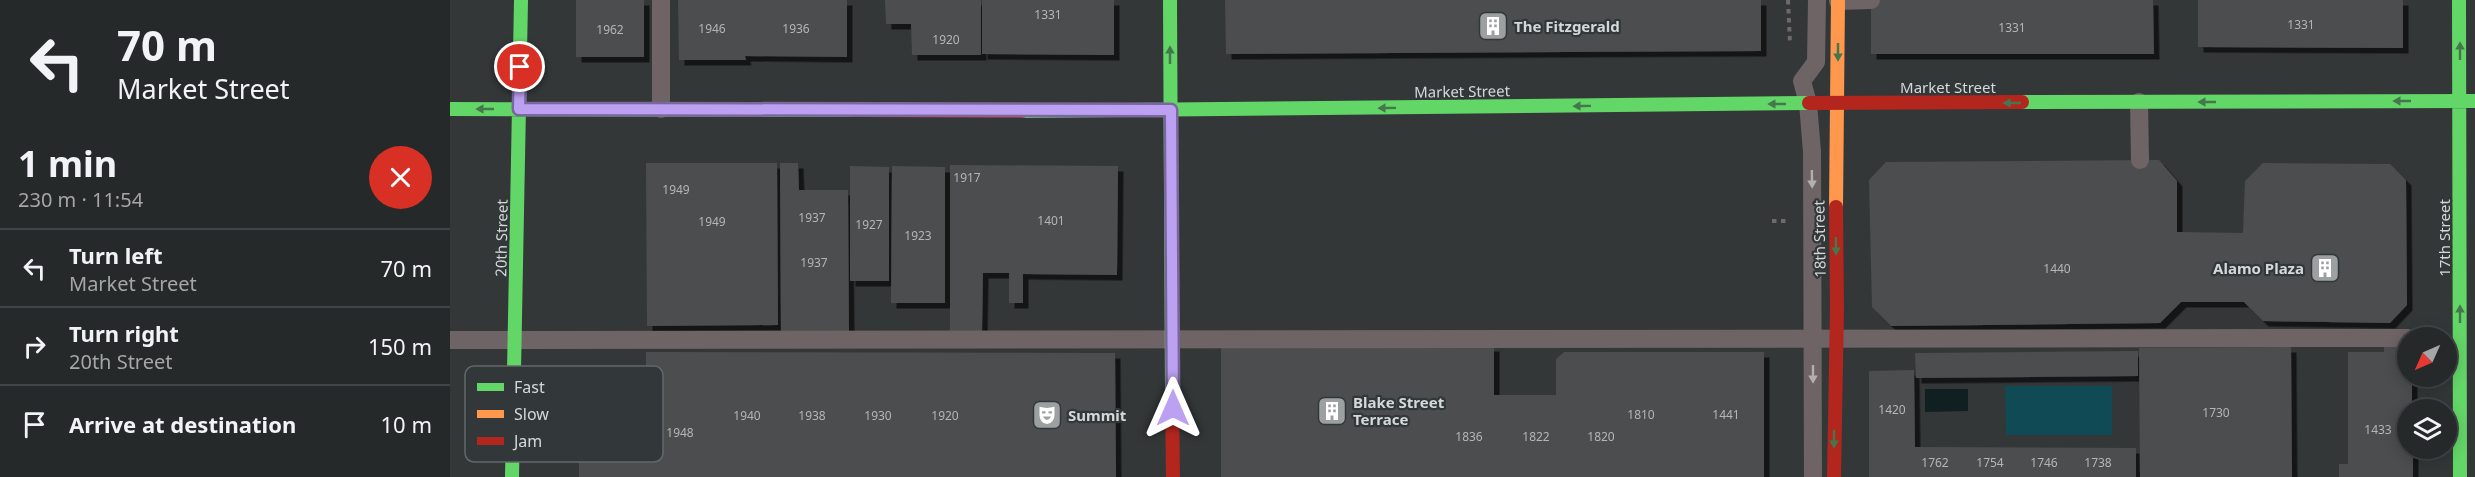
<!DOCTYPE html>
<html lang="en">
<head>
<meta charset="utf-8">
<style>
	:root { --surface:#26292a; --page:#323536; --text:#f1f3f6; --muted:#a4a6a8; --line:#424547 }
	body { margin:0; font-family:"Noto Sans",sans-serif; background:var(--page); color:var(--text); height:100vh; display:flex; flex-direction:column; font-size:22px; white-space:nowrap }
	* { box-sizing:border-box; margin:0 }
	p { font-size:20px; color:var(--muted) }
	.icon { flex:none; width:33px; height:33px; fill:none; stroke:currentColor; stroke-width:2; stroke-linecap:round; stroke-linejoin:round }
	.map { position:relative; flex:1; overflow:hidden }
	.sheet { display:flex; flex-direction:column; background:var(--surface); width:450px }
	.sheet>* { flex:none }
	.banner { background:#26292a; color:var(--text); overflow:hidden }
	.needle { width:39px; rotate:225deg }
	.fabs { position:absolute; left:1947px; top:327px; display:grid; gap:12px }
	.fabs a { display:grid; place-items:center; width:60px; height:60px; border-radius:50%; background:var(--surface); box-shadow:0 3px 15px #0003,0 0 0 2px var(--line); font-size:30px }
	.pin { position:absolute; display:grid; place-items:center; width:51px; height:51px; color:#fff; margin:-26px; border:3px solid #fff; border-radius:50%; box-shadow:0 2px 6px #0007 }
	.me { position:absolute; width:66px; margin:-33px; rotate:0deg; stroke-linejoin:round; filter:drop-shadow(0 0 4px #0008) }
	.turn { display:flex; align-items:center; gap:21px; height:126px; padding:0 18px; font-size:27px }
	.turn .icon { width:78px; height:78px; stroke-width:2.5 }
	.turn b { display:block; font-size:42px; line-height:51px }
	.round { display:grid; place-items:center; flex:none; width:63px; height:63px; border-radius:32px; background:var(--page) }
	.headline { display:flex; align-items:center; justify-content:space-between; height:102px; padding:0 18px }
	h1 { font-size:36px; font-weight:700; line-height:45px }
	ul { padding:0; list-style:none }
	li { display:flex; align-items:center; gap:18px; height:78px; padding:0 18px; border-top:2px solid var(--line) }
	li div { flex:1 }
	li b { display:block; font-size:22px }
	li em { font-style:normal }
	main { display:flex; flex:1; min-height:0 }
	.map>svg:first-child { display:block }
	.green { fill:#0f4a55 }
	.water { fill:#101f22 }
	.building { fill:#4b4e4f; filter:url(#shadow) }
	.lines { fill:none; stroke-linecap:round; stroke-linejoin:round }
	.path { stroke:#6e696a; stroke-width:4; stroke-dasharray:4.5 4.5; stroke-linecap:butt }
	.lane { stroke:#6e6365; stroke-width:18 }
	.fast { stroke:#63d668; stroke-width:14 }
	.slow { stroke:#ff974d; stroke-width:14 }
	.jam { stroke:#b3261e; stroke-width:14 }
	.oneway { fill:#46774c }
	.oneway2 { fill:#b1afb0 }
	.route-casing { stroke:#7a689d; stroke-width:15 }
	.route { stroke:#bca0f2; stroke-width:10 }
	.labels { text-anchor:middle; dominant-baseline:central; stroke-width:4.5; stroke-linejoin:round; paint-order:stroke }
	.number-label { font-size:12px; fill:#b2b6b6 }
	.poi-label { font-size:15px; font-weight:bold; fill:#d5d8d9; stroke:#323839; text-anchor:start }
	.street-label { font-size:15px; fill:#d5d8d9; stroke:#323839 }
	.key { fill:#323839; stroke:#636869; stroke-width:1.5 }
	.key-label { font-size:16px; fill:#d5d8d9 }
</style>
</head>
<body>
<main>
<section class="sheet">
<div class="banner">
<div class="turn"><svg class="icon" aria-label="left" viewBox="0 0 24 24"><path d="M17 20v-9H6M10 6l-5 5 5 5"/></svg><div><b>70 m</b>Market Street</div></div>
</div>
<div class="headline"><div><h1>1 min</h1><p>230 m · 11:54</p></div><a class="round" style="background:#d93025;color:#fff"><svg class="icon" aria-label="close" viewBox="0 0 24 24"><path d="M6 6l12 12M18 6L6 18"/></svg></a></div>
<ul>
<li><svg class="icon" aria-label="left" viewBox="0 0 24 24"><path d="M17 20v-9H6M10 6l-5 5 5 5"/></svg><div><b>Turn left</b><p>Market Street</p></div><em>70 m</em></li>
<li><svg class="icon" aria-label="right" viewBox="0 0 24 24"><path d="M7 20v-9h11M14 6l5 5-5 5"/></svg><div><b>Turn right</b><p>20th Street</p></div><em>150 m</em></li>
<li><svg class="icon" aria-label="arrive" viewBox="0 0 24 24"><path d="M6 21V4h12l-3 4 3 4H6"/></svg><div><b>Arrive at destination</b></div><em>10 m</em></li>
</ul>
</section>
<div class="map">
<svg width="2025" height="477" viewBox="0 0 2025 477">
	<defs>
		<filter id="shadow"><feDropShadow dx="5.5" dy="5.5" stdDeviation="0" flood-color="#0009"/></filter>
	</defs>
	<rect width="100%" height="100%" fill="#333738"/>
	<!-- green -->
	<path class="green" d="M1555,386H1662V435H1556Z"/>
	<!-- water -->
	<path class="water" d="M1475,389H1518V411L1475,412Z"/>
	<!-- building -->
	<path class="building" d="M126,0H194V57H126Z
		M228,0H397V57L295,56L296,60H229Z
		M435,0H531V55H462L461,24H436Z
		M532,0H664V55L532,54Z
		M775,0H1311V51L776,54Z
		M1421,0H1703L1704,54H1421Z
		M1748,0H1953V48L1748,47Z
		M1709,160L1727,181V232L1793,233L1795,181L1813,163L1940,164L1956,180L1957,305L1940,323L1813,321L1794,302H1731L1710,323L1441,326L1422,307L1419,180L1436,162Z
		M196,163H327L328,325L197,326Z
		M330,163H348L349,190H398L399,334H331Z
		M500,165L668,166L667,275L573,274V303H559V273H533L532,331H500Z
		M400,166L439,167V281H400Z
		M442,166L495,167V303H441Z
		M771,345L1044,346V395H1106V359L1114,352H1314V477H771Z
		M1934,345H1951L1958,353V376H1962V410H1958V448H1963V477H1889V464H1898V352H1934Z
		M1841,347L1842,477H1690L1689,348Z
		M1688,351V376L1466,378L1465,353Z
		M196,352L665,353L666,477H129V386H131L132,374H178V387L196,386Z
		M1464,370L1465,447L1686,448V477H1419V371Z"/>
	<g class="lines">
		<!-- path -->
		<path class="path" d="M1338,0L1340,44
			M1322,221H1340"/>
		<!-- lane -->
		<path class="lane" d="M211,0V109
			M1388,1L1421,0
			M1689,102L1690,160
			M0,340L1958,338
			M1363,477L1362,152L1358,103L1352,81L1366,62L1367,0"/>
		<!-- fast -->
		<path class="fast" d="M720,0L722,397
			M2009,0L2010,477
			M1572,102L2025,101
			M0,109L404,110
			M572,111L1359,103
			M62,477L71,0"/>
		<!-- slow -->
		<path class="slow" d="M1386,207L1388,0"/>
		<!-- jam -->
		<path class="jam" d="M1359,103L1572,102
			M404,110L572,111
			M722,397L723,477
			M1384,477L1387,308L1386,207"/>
	</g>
	<!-- one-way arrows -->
	<defs><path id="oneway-solid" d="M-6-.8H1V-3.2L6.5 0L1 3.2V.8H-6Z" transform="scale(1.5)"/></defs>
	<g class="oneway">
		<use href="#oneway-solid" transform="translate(2010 51) rotate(-90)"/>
		<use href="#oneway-solid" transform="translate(1388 52) rotate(90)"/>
		<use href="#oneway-solid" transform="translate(720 55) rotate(-90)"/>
		<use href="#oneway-solid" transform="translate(1952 101) rotate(180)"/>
		<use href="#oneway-solid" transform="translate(1757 102) rotate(180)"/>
		<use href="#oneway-solid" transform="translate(1562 103) rotate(180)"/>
		<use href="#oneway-solid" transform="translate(1327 104) rotate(-180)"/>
		<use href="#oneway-solid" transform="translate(1132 106) rotate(179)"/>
		<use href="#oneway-solid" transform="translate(937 108) rotate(179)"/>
		<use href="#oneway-solid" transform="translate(35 109) rotate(-180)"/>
		<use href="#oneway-solid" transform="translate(1386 246) rotate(89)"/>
		<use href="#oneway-solid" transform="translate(2010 314) rotate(-90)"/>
		<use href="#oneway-solid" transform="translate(1384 439) rotate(90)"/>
	</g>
	<g class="oneway2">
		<use href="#oneway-solid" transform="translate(1362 179) rotate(89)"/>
		<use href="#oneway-solid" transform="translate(1363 374) rotate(90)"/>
	</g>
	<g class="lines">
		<!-- route casing -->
		<g class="route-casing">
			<path id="route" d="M70,67L69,109L721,110L723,408"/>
		</g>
		<!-- route -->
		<use href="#route" class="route"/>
	</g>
	<!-- icons -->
	<defs>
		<g id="building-square" transform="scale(1.5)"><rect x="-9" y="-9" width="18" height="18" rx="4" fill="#9ca0a1" stroke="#323839"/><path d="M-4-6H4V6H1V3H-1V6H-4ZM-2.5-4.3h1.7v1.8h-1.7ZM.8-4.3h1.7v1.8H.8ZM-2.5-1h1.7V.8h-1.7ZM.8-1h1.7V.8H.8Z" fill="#fff"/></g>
		<g id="theatre-square" transform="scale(1.5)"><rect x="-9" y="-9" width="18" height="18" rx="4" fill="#9ca0a1" stroke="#323839"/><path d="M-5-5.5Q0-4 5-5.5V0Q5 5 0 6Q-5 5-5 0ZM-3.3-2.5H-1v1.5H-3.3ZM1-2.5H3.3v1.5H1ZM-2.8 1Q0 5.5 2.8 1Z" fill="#fff"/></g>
	</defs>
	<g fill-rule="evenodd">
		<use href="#building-square" x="1043" y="26"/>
		<use href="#building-square" x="1875" y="268"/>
		<use href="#building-square" x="882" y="411"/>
		<use href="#theatre-square" x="597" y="415"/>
	</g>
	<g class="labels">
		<!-- number labels -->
		<g class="number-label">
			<text x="598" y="14">1331</text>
			<text x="1851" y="24">1331</text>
			<text x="1562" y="27">1331</text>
			<text x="262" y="28">1946</text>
			<text x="346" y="28">1936</text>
			<text x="160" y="29">1962</text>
			<text x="496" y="39">1920</text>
			<text x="517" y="177">1917</text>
			<text x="226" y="189">1949</text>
			<text x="362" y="217">1937</text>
			<text x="601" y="220">1401</text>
			<text x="262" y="221">1949</text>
			<text x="419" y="224">1927</text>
			<text x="468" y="235">1923</text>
			<text x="364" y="262">1937</text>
			<text x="1607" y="268">1440</text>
			<text x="1442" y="409">1420</text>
			<text x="1766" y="412">1730</text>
			<text x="1191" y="414">1810</text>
			<text x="1276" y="414">1441</text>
			<text x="297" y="415">1940</text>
			<text x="362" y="415">1938</text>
			<text x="428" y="415">1930</text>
			<text x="495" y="415">1920</text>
			<text x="1928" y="429">1433</text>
			<text x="230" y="432">1948</text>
			<text x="1019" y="436">1836</text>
			<text x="1086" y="436">1822</text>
			<text x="1151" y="436">1820</text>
			<text x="1485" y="462">1762</text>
			<text x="1540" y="462">1754</text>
			<text x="1594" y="462">1746</text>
			<text x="1648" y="462">1738</text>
		</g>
		<!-- poi labels -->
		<g class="poi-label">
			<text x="1064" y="26">The Fitzgerald</text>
			<text x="1854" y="268" text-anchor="end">Alamo Plaza</text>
			<text x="903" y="402">Blake Street<tspan x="903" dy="17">Terrace</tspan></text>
			<text x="618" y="415">Summit</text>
		</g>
		<!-- street labels -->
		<g class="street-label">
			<text x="1498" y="87">Market Street</text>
			<text transform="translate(1012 91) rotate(-1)">Market Street</text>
			<text transform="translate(51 238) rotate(-89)">20th Street</text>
			<text transform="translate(1994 238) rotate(-90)">17th Street</text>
			<text transform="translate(1369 239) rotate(-91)">18th Street</text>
		</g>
	</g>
	<!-- legend -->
	<rect x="15" y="366" width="198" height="96" rx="9" class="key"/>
	<rect x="27" y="383" width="27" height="8" fill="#63d668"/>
	<rect x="27" y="410" width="27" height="8" fill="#ff974d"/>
	<rect x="27" y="437" width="27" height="8" fill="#b3261e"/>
	<g class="key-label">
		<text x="64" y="393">Fast</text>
		<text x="64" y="420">Slow</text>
		<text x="64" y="447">Jam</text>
	</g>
</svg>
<div class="fabs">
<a><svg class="needle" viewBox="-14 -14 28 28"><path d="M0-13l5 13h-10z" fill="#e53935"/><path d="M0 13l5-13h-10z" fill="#a4a6a8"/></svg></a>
<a><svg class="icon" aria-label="layers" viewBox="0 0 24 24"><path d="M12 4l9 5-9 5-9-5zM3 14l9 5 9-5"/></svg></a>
</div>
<div class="pin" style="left:70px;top:67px;background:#d93025"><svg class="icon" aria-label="arrive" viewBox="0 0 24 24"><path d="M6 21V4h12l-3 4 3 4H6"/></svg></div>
<svg class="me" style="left:723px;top:408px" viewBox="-20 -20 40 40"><path d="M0-17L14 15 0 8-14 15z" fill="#bca0f2" stroke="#fff" stroke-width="4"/></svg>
</div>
</main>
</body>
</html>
